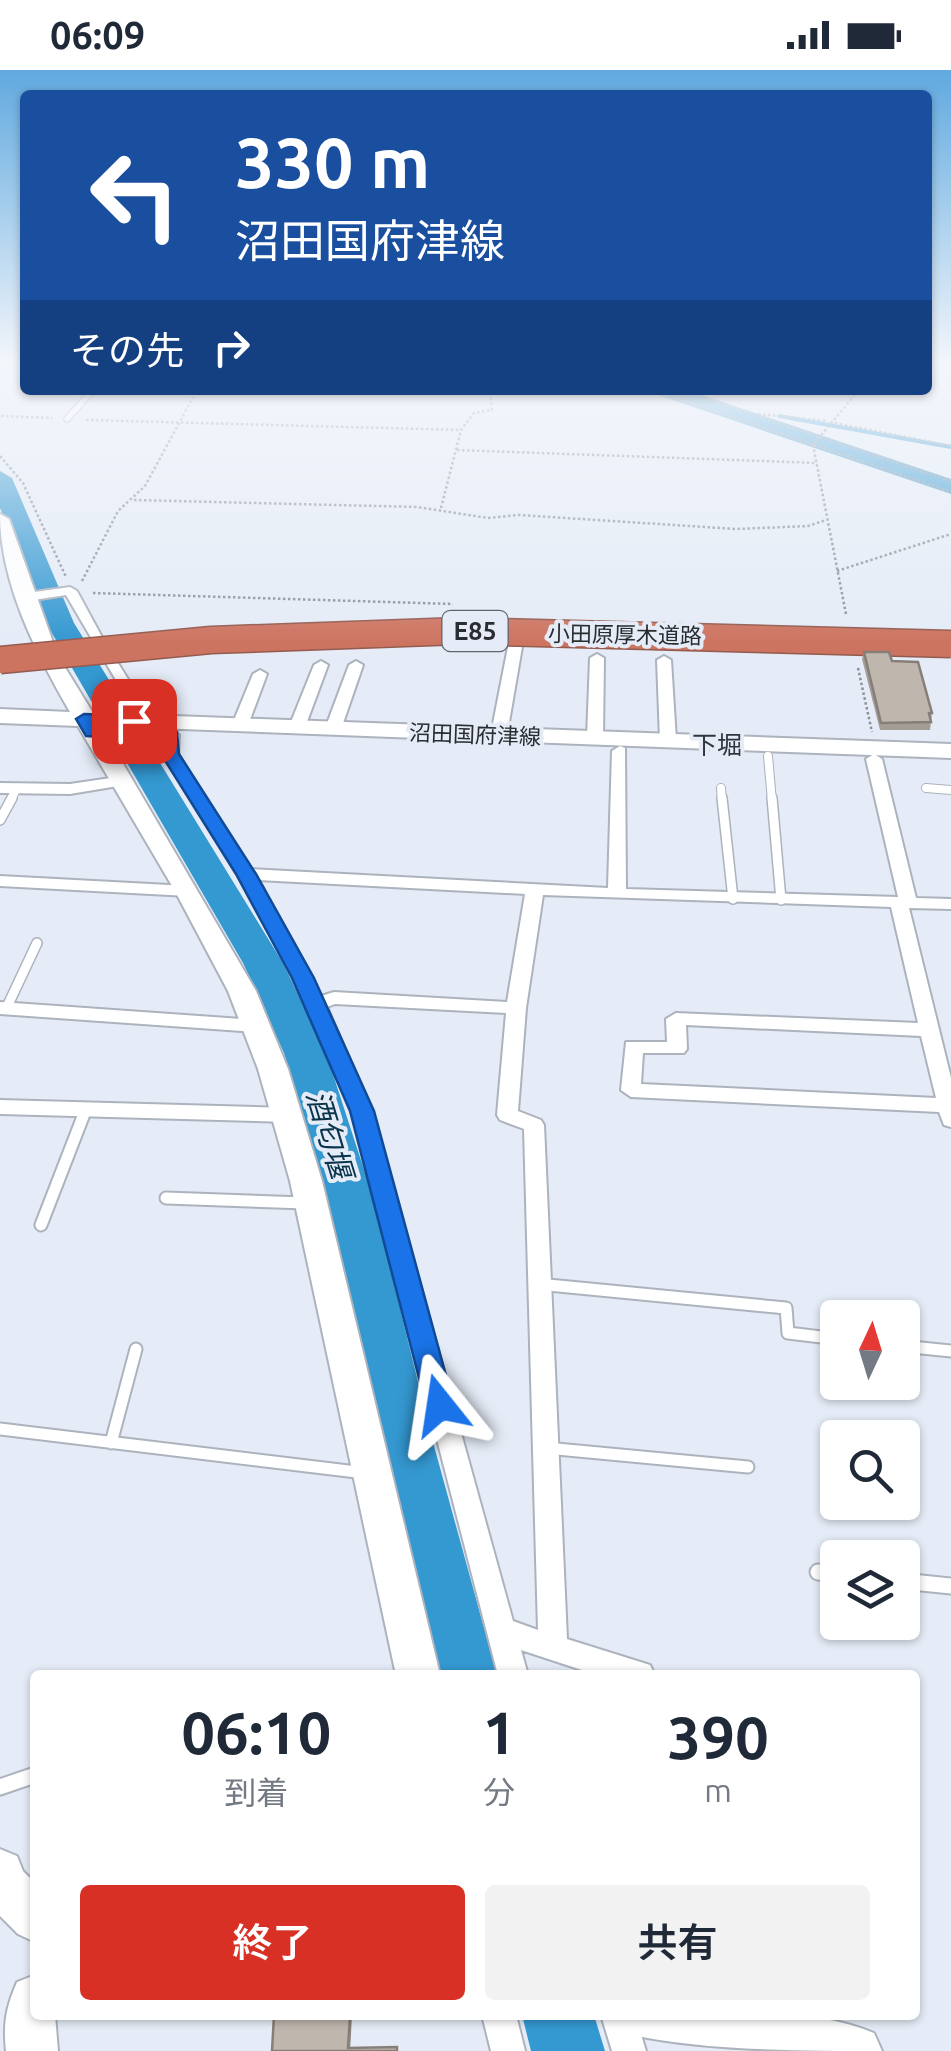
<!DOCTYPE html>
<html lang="ja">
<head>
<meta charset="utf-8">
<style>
	:root { --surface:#fff; --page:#f2f2f3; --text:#1f2937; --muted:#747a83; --accent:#d93025 }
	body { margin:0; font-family:Ubuntu,"Noto Sans JP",sans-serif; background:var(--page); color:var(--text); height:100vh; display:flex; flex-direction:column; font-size:38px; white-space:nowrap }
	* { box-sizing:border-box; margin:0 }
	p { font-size:32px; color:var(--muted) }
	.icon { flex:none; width:55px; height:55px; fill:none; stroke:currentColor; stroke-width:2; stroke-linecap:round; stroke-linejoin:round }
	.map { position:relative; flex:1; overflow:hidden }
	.sheet { position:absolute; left:30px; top:1600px; width:890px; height:350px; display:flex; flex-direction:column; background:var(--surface); border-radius:10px; box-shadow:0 2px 8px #0004 }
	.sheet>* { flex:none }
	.guide { position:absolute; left:20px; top:20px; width:912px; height:305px; border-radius:10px; box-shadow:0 2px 8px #0004; background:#1a4fa0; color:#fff; overflow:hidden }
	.needle { width:65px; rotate:4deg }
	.fabs { position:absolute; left:820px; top:1230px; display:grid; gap:20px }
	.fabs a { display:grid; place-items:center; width:100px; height:100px; border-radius:10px; background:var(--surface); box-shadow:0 2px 8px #0004; font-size:50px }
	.pin { position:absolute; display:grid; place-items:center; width:85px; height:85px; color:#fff; margin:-42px; border-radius:20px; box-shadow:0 5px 15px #0006 }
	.me { position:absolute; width:110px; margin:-55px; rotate:345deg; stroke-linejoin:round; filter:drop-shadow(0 0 8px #0008) }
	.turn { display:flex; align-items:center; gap:35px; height:210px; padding:0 50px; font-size:45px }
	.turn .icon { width:130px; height:130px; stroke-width:2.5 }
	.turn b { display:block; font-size:70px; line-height:85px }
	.then { display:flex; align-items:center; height:95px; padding:0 50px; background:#0003; gap:20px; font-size:38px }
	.eta { display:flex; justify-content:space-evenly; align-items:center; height:170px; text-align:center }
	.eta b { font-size:60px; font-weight:600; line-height:70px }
	.action { display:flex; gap:20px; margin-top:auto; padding:20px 50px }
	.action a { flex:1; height:115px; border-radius:10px; background:var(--accent); color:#fff; font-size:40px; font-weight:600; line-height:115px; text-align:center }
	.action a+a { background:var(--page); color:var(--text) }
	.status { display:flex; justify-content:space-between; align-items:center; height:70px; padding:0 50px; background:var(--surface); direction:ltr }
	.status svg { height:28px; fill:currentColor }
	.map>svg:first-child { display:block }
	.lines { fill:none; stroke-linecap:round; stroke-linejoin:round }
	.stream { stroke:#3498d1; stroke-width:4 }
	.river { fill:#3498d1; fill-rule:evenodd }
	.lane-far4-casing { stroke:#acb3bd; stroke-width:8 }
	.lane-far3-casing { stroke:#acb3bd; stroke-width:10 }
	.lane-far2-casing { stroke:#acb3bd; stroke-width:12 }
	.lane-far1-casing { stroke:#acb3bd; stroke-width:15 }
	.lane-casing { stroke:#acb3bd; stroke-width:19 }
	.street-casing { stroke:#acb3bd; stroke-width:4 }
	.secondary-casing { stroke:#acb3bd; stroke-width:4 }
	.path { stroke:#8b9098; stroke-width:2.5; stroke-dasharray:2.5 2.5; stroke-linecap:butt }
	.lane-far4 { stroke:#fff; stroke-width:5 }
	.lane-far3 { stroke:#fff; stroke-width:8 }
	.lane-far2 { stroke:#fff; stroke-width:9 }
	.lane-far1 { stroke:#fff; stroke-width:11 }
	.lane { stroke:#fff; stroke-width:15 }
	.street { fill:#fff; fill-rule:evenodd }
	.secondary { fill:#fff; fill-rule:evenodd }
	.highway-bridge-casing { stroke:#945b50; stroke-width:29; stroke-linecap:butt }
	.highway-bridge { stroke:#cd7461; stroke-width:26 }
	.wall { fill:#a49d95 }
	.shaded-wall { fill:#867f79 }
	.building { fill:#bfb6ad; stroke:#867f79; stroke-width:2.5 }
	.route { fill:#1a73e8; stroke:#114b97; stroke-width:2.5 }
	.labels { text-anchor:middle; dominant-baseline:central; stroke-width:8; stroke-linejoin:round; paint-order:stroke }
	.far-street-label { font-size:22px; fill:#292c30; stroke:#e5ecf7 }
	.shield { fill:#e5ecf7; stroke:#61666c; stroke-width:2.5 }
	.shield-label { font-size:25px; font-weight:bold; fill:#292c30 }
	.far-neighbourhood-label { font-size:25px; fill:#30363e; stroke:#e5ecf7 }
	.water-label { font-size:30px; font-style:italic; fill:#09344b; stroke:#e5ecf7 }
</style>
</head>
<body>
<div class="status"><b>06:09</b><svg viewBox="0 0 49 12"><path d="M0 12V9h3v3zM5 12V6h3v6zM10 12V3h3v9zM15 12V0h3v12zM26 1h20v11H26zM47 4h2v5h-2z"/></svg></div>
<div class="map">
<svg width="951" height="1981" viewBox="0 0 951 1981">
	<rect width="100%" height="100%" fill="#e5ecf7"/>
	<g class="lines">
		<!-- stream -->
		<path class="stream" d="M779,346L951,377"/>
		<!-- river -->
		<path class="river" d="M655,320H687L951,409V424L658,325Z
			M0,401L12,408L74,553L283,893L326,983L372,1124L431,1365L497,1605H435L377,1365L326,1124L284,983L243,893L46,553L0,438Z
			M522,1945H594L605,1981H531Z"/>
		<!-- lane-far4 casing -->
		<g class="lane-far4-casing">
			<path id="lane-far4" d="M67,349L93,320"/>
		</g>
		<!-- lane-far3 casing -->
		<g class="lane-far3-casing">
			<path id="lane-far3" d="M768,686L772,731
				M721,718L722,731
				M926,718L951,720
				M10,731L17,718"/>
		</g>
		<!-- lane-far2 casing -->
		<g class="lane-far2-casing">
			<path id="lane-far2" d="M722,728L733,829
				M772,728L781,830
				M0,750L12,728
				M6,939L37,873
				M83,1047L86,1039"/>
		</g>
		<!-- lane-far1 casing -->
		<g class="lane-far1-casing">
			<path id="lane-far1" d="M166,1128L305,1133
				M41,1155L84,1044
				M538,1214L786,1238L788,1263L838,1269
				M902,1276L951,1281
				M0,1359L365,1403
				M111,1373L136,1279
				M546,1378L748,1397"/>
		</g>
		<!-- lane casing -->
		<g class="lane-casing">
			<path id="lane" d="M818,1502L838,1504
				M902,1511L951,1516
				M0,1717L35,1705"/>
		</g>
		<!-- street casing -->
		<g class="street-casing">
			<path id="street" d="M70,517L77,521L103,569L117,568L124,572L108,577L154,651L152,654L147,655L140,651L66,525L27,531L20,527L27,523Z
				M515,573L522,577L507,664L499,669L491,664L508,577Z
				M597,584L604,588L603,668L595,673L587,668L590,588Z
				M664,586L671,590L676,670L668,675L660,670L657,590Z
				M321,591L328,595L305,657L302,660H292L289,657L314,595Z
				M356,591L363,595L341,659L338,662H328L325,659L349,595Z
				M260,600L267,604L248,655L240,660L235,658L232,655L253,604Z
				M171,660L179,665L178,684L251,799L608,818L612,681L620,676L625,678L626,819L898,827L866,689L874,684L882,689L916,828L951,829V839L909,838L951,1008V1057L944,1055L939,1042L631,1027L621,1020L626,972H667L666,949L676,943L918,953L891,837L543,825L526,938L518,1041L541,1050L544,1055L567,1569L650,1595L655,1605H597L521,1580L528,1605H498L352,1041L306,934L280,883L237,804L162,684L163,665ZM258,810L525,824L507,932L334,922L321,926ZM335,934L506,943L497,1045L500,1050L524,1059L538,1560L513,1551L372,1041L327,937ZM686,955L921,966L936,1028L641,1014L643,983H684L687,979Z
				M124,706L130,708V714L70,724L0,723V713L70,714Z
				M0,806L188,816L197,821L188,826L0,816Z
				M0,932L256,950L266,956L256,962L0,944Z
				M0,1030L288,1038L298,1045L288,1052L0,1044Z
				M482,1945H516L525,1981H491Z
				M601,1945H635L646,1981H612Z"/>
		</g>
		<!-- secondary casing -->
		<g class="secondary-casing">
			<path id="secondary" d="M0,444L9,449L58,586L93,643L951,674V688L101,656L256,921L288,999L322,1111L440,1605H396L290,1111L258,999L228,921L175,821L78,656L0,653V639L70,642C36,583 0,513 0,444Z
				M0,1779L17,1786L23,1801L35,1813V1872L18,1864L0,1846Z
				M35,1905V1945H55L58,1981H6C3,1953 6,1938 17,1912Z
				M616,1945C696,1945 801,1932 874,1963L882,1981C802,1981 698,1981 624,1963Z"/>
		</g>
		<!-- path -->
		<path class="path" d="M605,320H638
			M653,320L951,422
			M683,320L951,411
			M758,344L828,351
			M1,346L52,348
			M86,350L461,360
			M830,352L951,376
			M457,380L817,393
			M0,386L23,413L66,507
			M134,430L417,437L488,448L519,445L736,459L808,456L826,450
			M441,438L461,360L474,343L492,340L490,320
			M837,501L951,464
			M82,511L118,441L145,416L197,320
			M93,523L453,534
			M846,544L813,375L859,320
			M858,598L872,662"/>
		<!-- lane-far4 -->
		<use href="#lane-far4" class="lane-far4"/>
		<!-- lane-far3 -->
		<use href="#lane-far3" class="lane-far3"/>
		<!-- lane-far2 -->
		<use href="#lane-far2" class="lane-far2"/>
		<!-- lane-far1 -->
		<use href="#lane-far1" class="lane-far1"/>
		<!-- lane -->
		<use href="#lane" class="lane"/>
		<!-- street -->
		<use href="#street" class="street"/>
		<!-- secondary -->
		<use href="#secondary" class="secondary"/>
		<!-- highway-bridge casing -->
		<g class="highway-bridge-casing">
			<path id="highway-bridge" d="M0,590L211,570L460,561L951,574"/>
		</g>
		<!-- highway-bridge -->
		<use href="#highway-bridge" class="highway-bridge"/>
	</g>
	<!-- wall -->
	<path class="wall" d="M864,582L892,591L932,643L930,660H880L862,589Z"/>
	<!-- shaded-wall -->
	<path class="shaded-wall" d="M350,1945H352L350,1981H349Z"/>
	<!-- building -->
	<path class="building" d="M864,582H889L892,591L918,592L932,643H929L931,652L881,653Z
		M274,1945H350L348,1978L397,1977V1981H272Z"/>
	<!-- sky -->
	<linearGradient id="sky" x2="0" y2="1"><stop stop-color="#60a9df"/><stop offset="0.51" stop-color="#f3f6fb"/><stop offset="1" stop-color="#f3f6fb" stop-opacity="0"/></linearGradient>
	<rect width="951" height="573" fill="url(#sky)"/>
	<!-- route -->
	<path class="route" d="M84,644L134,646L143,651L134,656L96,655L98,657L177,662L179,684L256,804L314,908L374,1041L454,1335L450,1343L440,1346L430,1343L426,1335L350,1041L292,908L236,804L161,684L162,670L86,666L76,649Z"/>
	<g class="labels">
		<!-- far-street labels -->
		<g class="far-street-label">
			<text transform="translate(625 564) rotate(1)">小田原厚木道路</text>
			<text transform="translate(475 664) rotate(2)">沼田国府津線</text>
		</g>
		<!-- shield labels -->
		<rect class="shield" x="442.5" y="541" width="65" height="40" rx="8"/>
		<g class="shield-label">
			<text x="475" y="561">E85</text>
		</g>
		<!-- far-neighbourhood labels -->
		<g class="far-neighbourhood-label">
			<text x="717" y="675">下堀</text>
		</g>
		<!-- water labels -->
		<g class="water-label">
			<text transform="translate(330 1064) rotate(73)">酒匂堰</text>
		</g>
	</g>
</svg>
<div class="fabs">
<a><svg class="needle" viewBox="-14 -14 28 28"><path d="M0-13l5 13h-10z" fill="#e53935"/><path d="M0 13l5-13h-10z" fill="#747a83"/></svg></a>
<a><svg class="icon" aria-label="search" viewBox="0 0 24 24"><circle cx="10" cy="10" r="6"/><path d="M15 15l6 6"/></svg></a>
<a><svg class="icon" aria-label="layers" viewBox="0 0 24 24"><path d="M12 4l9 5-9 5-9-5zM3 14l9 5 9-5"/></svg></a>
</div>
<div class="pin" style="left:134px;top:651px;background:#d93025"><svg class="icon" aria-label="arrive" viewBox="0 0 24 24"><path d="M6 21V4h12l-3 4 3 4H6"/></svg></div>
<svg class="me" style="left:440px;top:1335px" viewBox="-20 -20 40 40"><path d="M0-17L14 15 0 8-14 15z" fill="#1a73e8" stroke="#fff" stroke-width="4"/></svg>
<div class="guide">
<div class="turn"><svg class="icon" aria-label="left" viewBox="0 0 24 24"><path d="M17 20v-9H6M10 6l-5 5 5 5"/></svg><div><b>330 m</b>沼田国府津線</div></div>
<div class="then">その先<svg class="icon" aria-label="right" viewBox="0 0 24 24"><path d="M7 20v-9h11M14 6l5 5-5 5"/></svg></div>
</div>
<section class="sheet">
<div class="eta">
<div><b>06:10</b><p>到着</p></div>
<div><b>1</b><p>分</p></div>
<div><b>390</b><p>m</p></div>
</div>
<div class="action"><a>終了</a><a>共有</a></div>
</section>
</div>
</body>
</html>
